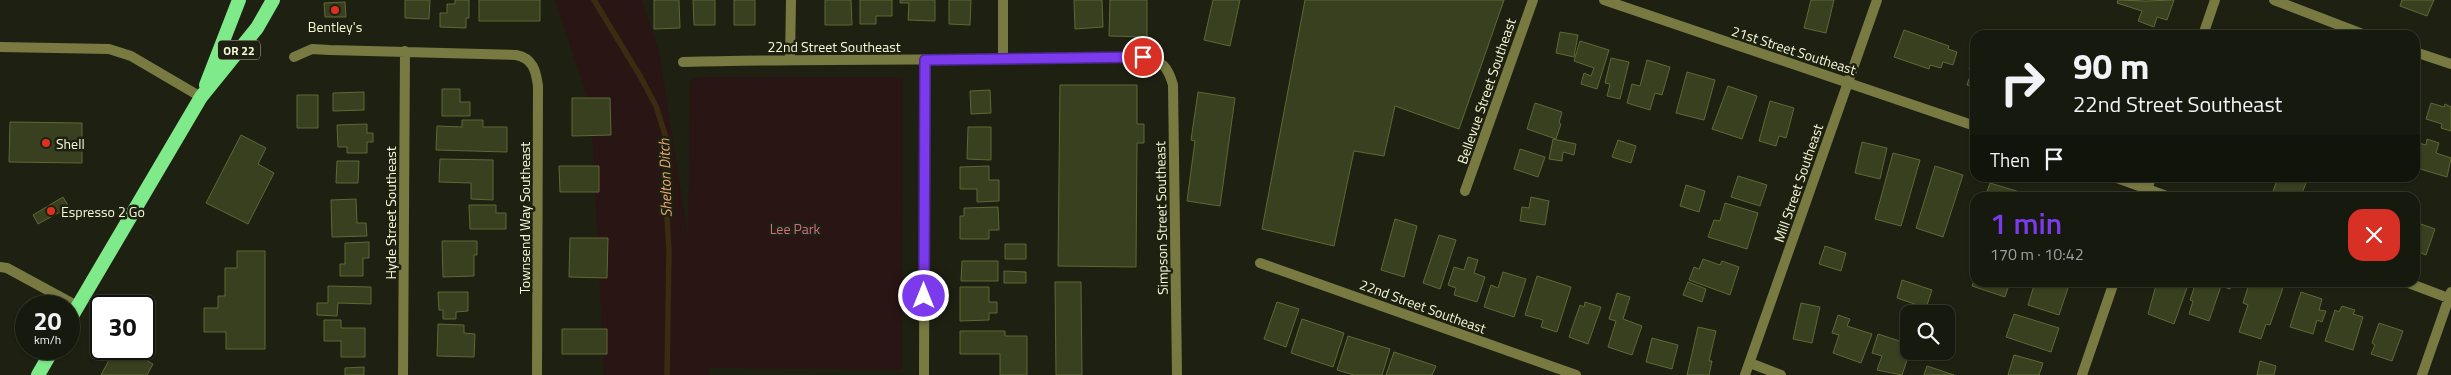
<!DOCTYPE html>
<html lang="en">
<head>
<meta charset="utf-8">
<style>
	:root { --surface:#16190d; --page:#1f2216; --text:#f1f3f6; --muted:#9ea09d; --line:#35382e; --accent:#7c3aed }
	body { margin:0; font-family:"Titillium Web",sans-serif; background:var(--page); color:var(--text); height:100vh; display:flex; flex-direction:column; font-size:19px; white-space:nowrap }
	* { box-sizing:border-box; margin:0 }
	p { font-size:16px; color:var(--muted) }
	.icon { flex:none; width:28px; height:28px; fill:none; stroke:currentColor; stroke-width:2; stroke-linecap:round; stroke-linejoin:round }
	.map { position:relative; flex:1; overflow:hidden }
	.side { position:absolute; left:1970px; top:192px; width:450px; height:95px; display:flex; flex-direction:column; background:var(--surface); border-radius:15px; box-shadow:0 1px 4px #0004,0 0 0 1px var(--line) }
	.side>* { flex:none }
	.top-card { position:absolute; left:1970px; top:30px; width:450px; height:152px; border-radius:15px; box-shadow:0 1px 4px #0004,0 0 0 1px var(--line); background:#16190d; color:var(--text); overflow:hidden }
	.controls { position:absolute; left:1900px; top:305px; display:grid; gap:10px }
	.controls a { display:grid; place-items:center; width:55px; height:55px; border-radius:10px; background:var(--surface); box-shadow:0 1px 4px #0004,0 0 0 1px var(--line); font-size:25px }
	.speed { position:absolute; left:15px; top:295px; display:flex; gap:10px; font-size:25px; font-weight:700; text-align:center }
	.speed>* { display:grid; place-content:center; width:65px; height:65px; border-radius:50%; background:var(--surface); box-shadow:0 1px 4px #0004,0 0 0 1px var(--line); line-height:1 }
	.speed small { font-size:12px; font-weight:400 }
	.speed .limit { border:2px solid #111; border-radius:8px; background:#fff; color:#111 }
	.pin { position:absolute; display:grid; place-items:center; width:42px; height:42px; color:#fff; margin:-21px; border:2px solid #fff; border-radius:50%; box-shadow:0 1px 5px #0007 }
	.me { position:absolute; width:55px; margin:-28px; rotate:0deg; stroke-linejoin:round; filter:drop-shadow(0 0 4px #0008) }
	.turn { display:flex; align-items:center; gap:18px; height:105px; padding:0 20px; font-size:22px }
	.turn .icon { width:65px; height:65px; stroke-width:2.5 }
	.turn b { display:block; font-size:35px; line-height:42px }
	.then { display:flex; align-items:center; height:48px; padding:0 20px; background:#0003; gap:10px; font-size:19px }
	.round { display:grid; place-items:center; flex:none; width:52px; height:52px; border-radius:15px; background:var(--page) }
	.overview { display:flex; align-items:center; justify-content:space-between; height:85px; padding:0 20px }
	h1 { font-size:30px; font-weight:600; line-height:38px; color:var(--accent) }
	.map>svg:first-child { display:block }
	.green { fill:#2a1515 }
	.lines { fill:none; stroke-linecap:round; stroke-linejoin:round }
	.stream { stroke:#3b2b10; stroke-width:5.5 }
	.building { fill:#39401f; stroke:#5f6834 }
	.minor { stroke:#787a42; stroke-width:10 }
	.tertiary { stroke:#787a42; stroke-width:10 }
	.trunk { stroke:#7eea8a; stroke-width:14 }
	.route-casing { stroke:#51269a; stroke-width:12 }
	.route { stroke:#7c3aed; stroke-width:9 }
	.poi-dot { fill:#de301e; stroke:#1e2111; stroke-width:2 }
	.labels { text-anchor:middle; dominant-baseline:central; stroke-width:5; stroke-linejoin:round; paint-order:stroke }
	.shield { fill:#1e2111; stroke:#b5b89b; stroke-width:1 }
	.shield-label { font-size:12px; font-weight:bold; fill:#f6f9d6 }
	.poi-label { font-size:14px; fill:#f6f9d6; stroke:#1e2111; text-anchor:start }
	.street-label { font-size:14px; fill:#f6f9d6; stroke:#1e2111 }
	.park-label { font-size:14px; fill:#d06c86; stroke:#1e2111 }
	.water-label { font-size:15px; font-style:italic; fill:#eca972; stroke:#1e2111 }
</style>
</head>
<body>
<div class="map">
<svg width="2451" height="375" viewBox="0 0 2451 375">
	<rect width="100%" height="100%" fill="#1e2111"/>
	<!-- green -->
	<path class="green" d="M555,0H642L659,51L688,235L690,80L698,77H903L902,370L708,368L709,375H604L591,109Z"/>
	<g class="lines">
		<!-- stream -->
		<path class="stream" d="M594,0L640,76L656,106L667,141L666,199L669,252L667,375"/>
	</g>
	<!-- building -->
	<path class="building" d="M405,0H430L429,19L405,18Z
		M455,0H469V18H466V28L440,27V13H447V4H455Z
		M479,0H540V21H479Z
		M654,0H679L680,28L654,29Z
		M693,0H715V25H694Z
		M734,0H755V25H734Z
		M825,0H851L852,25H825Z
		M860,0H892V16H876V24H860Z
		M900,0H935V21L908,20L909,3H900Z
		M949,0H971L970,25L949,24Z
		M1074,0H1102L1103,27L1075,29Z
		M1110,0H1147V37L1109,36Z
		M1213,0H1240L1230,46L1204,40Z
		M1305,0H1504L1459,129L1395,106L1384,156L1354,151L1334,246L1262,229Z
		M1811,0H1834L1826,33L1804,28Z
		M2118,0L2146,1L2174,0L2167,20L2157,17L2154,27L2138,21L2142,11L2117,3Z
		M2402,0H2434L2427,16L2400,6Z
		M345,2L346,17H325L324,3Z
		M1904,30L1949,46L1948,49L1957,52L1953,65L1943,62L1941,68L1930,65L1929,69L1894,57Z
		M1560,32L1578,35L1574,57L1556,53Z
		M1580,41L1609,50L1597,89L1581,84L1584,73L1591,76L1594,68L1574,61Z
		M1975,50V88L1967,85L1972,70L1969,69Z
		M1611,58L1629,62L1620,99L1607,96L1610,84L1605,83Z
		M1647,60L1670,67L1662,95L1655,93L1650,110L1627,103L1632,84L1640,86Z
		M1687,72L1715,80L1704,120L1676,113Z
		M1060,85H1137V124H1144V143H1137L1136,267L1058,266Z
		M1728,86L1757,96L1742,139L1712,129Z
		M442,89H460V102H470V116H442Z
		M990,90L991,113L971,114L970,91Z
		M364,92V110L333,111V93Z
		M1198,92L1235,98L1220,206L1187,201L1195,141L1191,140Z
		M297,95H318V128H297Z
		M572,98H610L611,135L572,136Z
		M1770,101L1794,108L1786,138L1779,136L1776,146L1759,141Z
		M1535,103L1562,112L1559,123L1561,124L1556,139L1527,129Z
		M2431,103L2444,107L2445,104L2451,107V131L2441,128L2442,124L2426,119Z
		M462,120H483V127H507V152L436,150L437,126L462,127Z
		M10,122L82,123V163L9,162Z
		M367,124V133H373V142H367V153H347V147H338L337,125Z
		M968,127H991V160L967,159Z
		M241,135L266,148L258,164L274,173L248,224L206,203Z
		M1553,139L1576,144L1574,155L1563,152L1562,161L1549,159Z
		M2427,139L2439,143L2436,153L2451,158L2447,177L2417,168L2420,156L2415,155V142L2426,145Z
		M1618,140L1636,146L1631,163L1612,157Z
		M1862,142L1887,148L1880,179L1855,173Z
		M1520,149L1545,157L1538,177L1514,169Z
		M1893,153L1920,160L1901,226L1875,219Z
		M440,159L493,160V200L471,199V183L439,182Z
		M337,161H359L358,183H336Z
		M559,166H599V192H560Z
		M989,166V180H999V201L977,202V189H960V167Z
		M1935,166L1963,175L1943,237L1916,228Z
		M1738,176L1767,185L1760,206L1731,197Z
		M2278,178H2308L2300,198H2281L2272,194Z
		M1990,183L2023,193L2021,198H1985Z
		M1686,185L1705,191L1699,212L1680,206Z
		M63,197L69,207L38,224L33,215Z
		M1531,197L1549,201L1545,225L1520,221L1522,207L1529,208Z
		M356,199L357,223H366L367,236L332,237L331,200Z
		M1725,203L1758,213L1747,249L1708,237L1714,220L1720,221Z
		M469,205H496V213H506V229H470Z
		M998,207L999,230H989V239H960V216H964V208Z
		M1395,219L1417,226L1404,277L1381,270Z
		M2415,222L2435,229L2426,255L2415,251Z
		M1439,235L1456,240L1440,289L1423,283Z
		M570,238H608L607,278L569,277Z
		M442,241H477V255H474V276L443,277Z
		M369,242V258H363V276H340V264H345V243Z
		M1005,244H1026V259H1005Z
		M1825,246L1846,253L1841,271L1819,264Z
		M237,251H265V349H226V332H204V308H218V296H225V268H237Z
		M1468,257L1478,260L1474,273L1485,277L1477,302L1454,295L1456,288L1448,285L1454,267L1464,270Z
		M1703,259L1720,265L1722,261L1739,267L1730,295L1689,280L1694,267L1699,269Z
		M962,261H998V281H961Z
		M1004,271L1026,272V283H1004Z
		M1503,272L1526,279L1514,317L1484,307L1491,285L1498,288Z
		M1537,276L1571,287L1557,332L1541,327L1543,320L1525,315Z
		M1975,278V282H2010L2005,297L1972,286Z
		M1902,280L1932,290L1926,308L1897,298Z
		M1055,282H1081L1082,375H1056Z
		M1688,282L1706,289L1702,302L1683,295Z
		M2035,282H2070L2059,315L2028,305Z
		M2157,282H2189L2174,324L2148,314Z
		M2196,282H2232L2230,289L2221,286L2209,321L2189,314L2193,301L2190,300Z
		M2260,282H2285L2270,325L2266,324L2261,339L2239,332L2248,305L2243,303L2249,284L2258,287Z
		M328,286L371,287V304L338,303L337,316L317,315V303H328Z
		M960,287H989V302H997V313H989V320L960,321Z
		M438,292H468V311L456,312V319H443V310H439Z
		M2301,292L2322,299L2319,310L2326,311L2322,322L2317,320L2313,334L2290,327Z
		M1617,293L1630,297L1623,319L1642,326L1632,355L1608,347L1616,321L1609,319Z
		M1277,302L1299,309L1286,347L1264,339Z
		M1585,302L1601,307L1588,344L1569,337L1580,305L1584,307Z
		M1801,303L1820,307L1812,343L1793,339Z
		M2342,306L2355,310L2353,314L2363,317L2353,350L2325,341L2335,310L2339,312Z
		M2014,314L2059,328L2051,352L2006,337Z
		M1838,315L1850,319L1847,326L1872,334L1861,363L1833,353L1839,335L1832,333Z
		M1302,319L1344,333L1333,367L1291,353Z
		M324,320H341V328H365V357H341V341H324Z
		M2379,323L2403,331L2392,361L2371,354L2375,345L2372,343Z
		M438,324L464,325V333L475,334L474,357L437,356Z
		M1698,327L1716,331L1709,361H1712L1709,375H1687Z
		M562,329H607V354H562Z
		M960,331H1005V336H1027V375H1000V354H960Z
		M1878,334L1909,344L1910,351L1902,375L1877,370L1882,356L1872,353Z
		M1348,336L1390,349L1382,375H1354L1337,370Z
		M1652,338L1678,345L1672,369L1646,362Z
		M115,349H125L153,364L147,375H101Z
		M1394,352L1436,366L1432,375H1386Z
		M2014,355L2043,363L2039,375H2008Z
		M2260,361L2276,366L2274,375H2257Z
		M1927,366L1954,375H1924Z
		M364,367V375H345V368Z"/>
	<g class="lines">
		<!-- minor -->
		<path class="minor" d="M1604,0L1975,126
			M2274,0L2365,35
			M2203,35L2215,0
			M2415,52L2451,64
			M294,57L312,49L330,50L516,55C533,58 536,71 538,86L537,375
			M790,59L791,0
			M1003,60V0
			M683,62C836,58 990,61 1143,57C1162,60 1168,67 1173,85L1177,375
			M2117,178L2172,198
			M1465,191L1533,0
			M2144,198L2151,178
			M1260,263L1576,375
			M0,267L7,268L77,306
			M2406,282L2451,299
			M1750,363L1781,375
			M403,375L405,51
			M924,375L925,60
			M1745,375L1877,0
			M2082,375L2114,282
			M2422,375L2451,292"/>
		<!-- tertiary -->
		<path class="tertiary" d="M0,47L109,49L131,56L201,97"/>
		<!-- trunk -->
		<path class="trunk" d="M206,85L239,0
			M69,321L201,97L257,28L273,0
			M38,375L53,349"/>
	</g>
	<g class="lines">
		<!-- route casing -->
		<g class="route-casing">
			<path id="route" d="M924,296L925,60L1143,57"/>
		</g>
		<!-- route -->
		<use href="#route" class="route"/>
	</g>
	<!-- markers -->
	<g class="poi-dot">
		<circle cx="335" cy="10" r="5"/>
		<circle cx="46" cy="143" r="5"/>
		<circle cx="51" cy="211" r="5"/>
	</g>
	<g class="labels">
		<!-- shield labels -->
		<rect class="shield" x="218" y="40.5" width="42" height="19" rx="4"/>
		<g class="shield-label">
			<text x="239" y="50">OR 22</text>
		</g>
		<!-- poi labels -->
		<g class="poi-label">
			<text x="335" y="26" text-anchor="middle">Bentley's</text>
			<text x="56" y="143">Shell</text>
			<text x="61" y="211">Espresso 2 Go</text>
		</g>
		<!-- street labels -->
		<g class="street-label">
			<text x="834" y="46">22nd Street Southeast</text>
			<text transform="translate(1794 50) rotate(18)">21st Street Southeast</text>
			<text transform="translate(1486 91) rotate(-71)">Bellevue Street Southeast</text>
			<text transform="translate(1798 183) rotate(-71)">Mill Street Southeast</text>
			<text transform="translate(390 213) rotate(-90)">Hyde Street Southeast</text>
			<text transform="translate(524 218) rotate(-90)">Townsend Way Southeast</text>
			<text transform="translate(1161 218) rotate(-91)">Simpson Street Southeast</text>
			<text transform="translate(1423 306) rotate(20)">22nd Street Southeast</text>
		</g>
		<!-- park labels -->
		<g class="park-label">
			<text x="795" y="228">Lee Park</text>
		</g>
		<!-- water labels -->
		<g class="water-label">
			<text transform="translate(665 178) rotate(-92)">Shelton Ditch</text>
		</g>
	</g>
</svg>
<div class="controls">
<a><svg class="icon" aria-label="search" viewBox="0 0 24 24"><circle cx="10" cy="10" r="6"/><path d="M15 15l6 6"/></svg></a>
</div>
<div class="speed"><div>20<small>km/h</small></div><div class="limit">30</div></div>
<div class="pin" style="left:1143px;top:57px;background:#d93025"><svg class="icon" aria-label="arrive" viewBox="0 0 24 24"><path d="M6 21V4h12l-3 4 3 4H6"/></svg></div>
<svg class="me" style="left:924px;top:296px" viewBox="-20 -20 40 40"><circle r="17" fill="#7c3aed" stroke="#fff" stroke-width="3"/><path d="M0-11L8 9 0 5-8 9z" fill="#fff"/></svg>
<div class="top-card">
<div class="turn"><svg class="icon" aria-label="right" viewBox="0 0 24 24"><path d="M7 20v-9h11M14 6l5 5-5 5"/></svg><div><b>90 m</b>22nd Street Southeast</div></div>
<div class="then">Then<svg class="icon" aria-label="arrive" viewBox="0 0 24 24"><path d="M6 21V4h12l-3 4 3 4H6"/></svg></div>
</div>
<section class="side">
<div class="overview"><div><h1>1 min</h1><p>170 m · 10:42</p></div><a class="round" style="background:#d93025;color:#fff"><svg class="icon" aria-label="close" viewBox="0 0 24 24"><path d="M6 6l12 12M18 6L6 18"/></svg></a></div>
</section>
</div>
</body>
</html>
